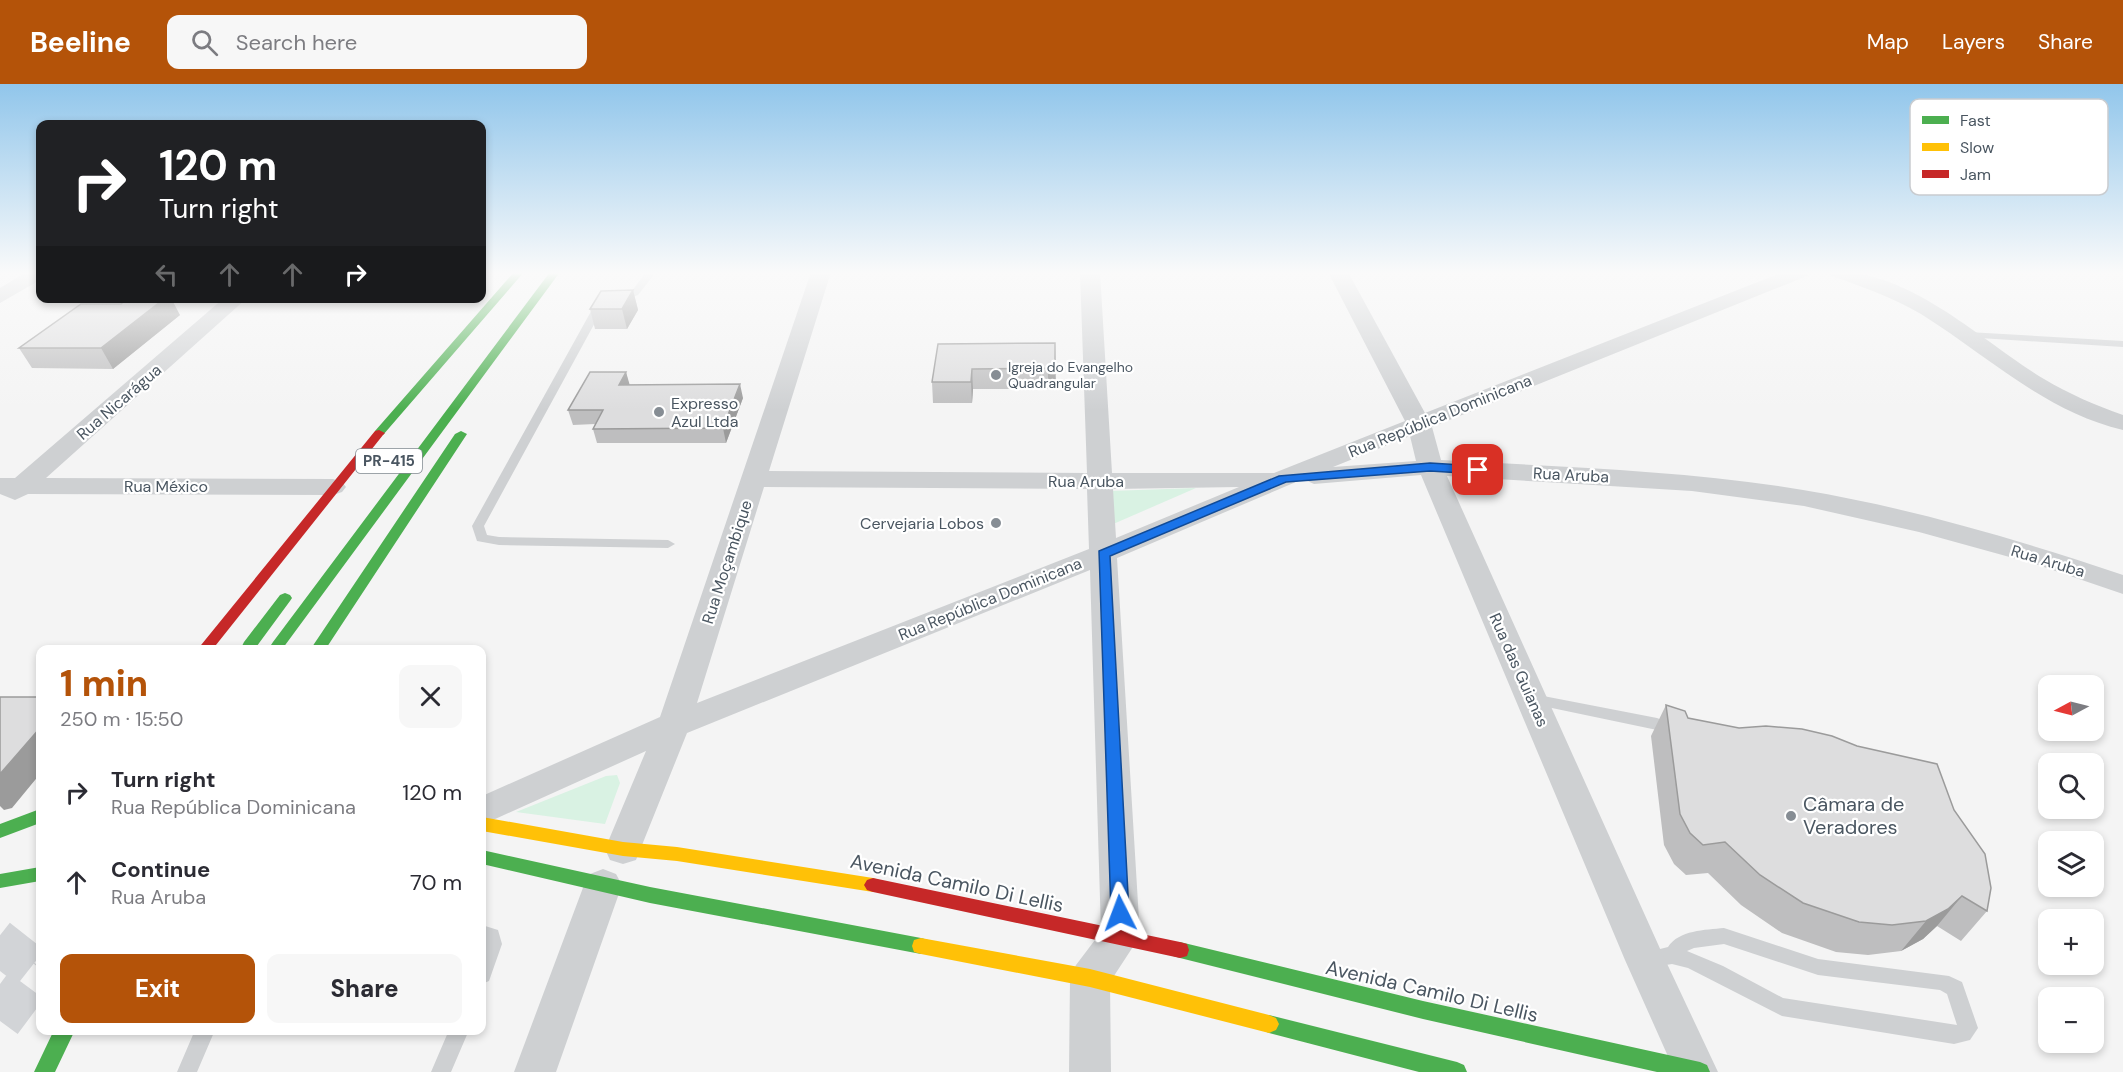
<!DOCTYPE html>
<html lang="en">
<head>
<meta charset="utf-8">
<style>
	:root { --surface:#fff; --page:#f7f7f7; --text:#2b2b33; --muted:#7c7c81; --accent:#b45309 }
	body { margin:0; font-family:"DM Sans",sans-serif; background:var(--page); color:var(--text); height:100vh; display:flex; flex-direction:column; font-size:22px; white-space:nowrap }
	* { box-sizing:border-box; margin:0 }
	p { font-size:20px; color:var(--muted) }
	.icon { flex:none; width:33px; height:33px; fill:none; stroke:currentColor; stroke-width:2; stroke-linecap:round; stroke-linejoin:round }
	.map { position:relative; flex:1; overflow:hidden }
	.drawer { position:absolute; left:36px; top:561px; width:450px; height:390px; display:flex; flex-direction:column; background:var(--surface); border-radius:12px; box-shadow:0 3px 9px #0003 }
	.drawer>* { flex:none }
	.top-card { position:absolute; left:36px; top:36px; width:450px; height:183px; border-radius:12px; box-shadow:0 3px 9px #0003; background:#202124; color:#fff; overflow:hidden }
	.needle { width:39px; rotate:263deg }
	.fabs { position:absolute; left:2038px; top:591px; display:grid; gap:12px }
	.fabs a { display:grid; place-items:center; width:66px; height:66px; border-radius:12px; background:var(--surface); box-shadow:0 3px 9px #0003; font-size:30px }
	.pin { position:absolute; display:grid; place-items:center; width:51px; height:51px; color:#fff; margin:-26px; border-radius:12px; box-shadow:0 3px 9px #0006 }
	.me { position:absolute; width:66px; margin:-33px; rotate:357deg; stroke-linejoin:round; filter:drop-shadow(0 0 4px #0008) }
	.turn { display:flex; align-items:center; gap:21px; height:126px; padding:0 24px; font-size:27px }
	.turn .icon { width:78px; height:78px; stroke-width:2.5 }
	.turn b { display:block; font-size:42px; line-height:51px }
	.lanes { display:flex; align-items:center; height:57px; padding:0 24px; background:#0003; justify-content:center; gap:30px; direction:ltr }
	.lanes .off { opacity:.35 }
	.round { display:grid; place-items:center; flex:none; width:63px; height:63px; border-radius:12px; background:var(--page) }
	.head { display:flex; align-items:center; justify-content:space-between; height:102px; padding:0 24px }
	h1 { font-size:36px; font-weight:800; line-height:45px; color:var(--accent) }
	.primary-button { display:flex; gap:12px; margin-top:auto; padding:12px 24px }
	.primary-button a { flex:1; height:69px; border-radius:12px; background:var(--accent); color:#fff; font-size:24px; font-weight:800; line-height:69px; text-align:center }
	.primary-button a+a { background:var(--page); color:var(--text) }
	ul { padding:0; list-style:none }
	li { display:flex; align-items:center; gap:18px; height:90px; padding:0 24px }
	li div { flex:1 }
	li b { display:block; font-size:22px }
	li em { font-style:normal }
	header { display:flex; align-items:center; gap:36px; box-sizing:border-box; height:84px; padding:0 30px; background:var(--accent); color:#fff }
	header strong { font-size:28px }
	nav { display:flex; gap:33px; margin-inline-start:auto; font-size:21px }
	.search { width:420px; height:54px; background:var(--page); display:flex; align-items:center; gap:15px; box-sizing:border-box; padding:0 21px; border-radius:12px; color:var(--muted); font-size:22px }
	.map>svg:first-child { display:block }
	.green { fill:#d9f2e3 }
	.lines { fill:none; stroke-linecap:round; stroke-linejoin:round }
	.highway-tunnel { stroke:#d2d4d7; stroke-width:44; stroke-dasharray:44 22; stroke-linecap:butt }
	.lane { fill:#ced0d2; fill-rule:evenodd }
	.street { fill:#ced0d2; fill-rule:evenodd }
	.fast { fill:#4caf50; fill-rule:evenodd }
	.slow { fill:#ffc107; fill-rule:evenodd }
	.jam { fill:#c62828; fill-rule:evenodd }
	.wall { fill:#bebebf }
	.shaded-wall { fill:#9b9b9b }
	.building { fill:#ddddde; stroke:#9b9b9b; stroke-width:1.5 }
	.route { fill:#1a73e8; stroke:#114b97; stroke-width:1.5 }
	.poi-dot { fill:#868d94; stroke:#fff; stroke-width:2 }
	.labels { text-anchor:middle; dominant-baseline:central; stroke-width:4.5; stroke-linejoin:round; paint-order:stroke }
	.far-poi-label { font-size:14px; fill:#4a5661; stroke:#fff; text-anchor:start }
	.shield { fill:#fff; stroke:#808990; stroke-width:1.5 }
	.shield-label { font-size:15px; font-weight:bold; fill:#4a5661 }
	.street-label { font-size:16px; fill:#4a5661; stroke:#fff }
	.poi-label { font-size:16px; fill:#4a5661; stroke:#fff; text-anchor:start }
	.near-poi-label { font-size:20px; fill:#4a5661; stroke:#fff; text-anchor:start }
	.near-street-label { font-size:20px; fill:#4a5661; stroke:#fff }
	.key { fill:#fff; stroke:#c9ccd0; stroke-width:1.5 }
	.key-label { font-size:16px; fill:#4a5661 }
</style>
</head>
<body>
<header>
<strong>Beeline</strong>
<div class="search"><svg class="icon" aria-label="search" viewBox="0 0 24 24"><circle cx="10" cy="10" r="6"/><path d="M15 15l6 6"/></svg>Search here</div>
<nav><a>Map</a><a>Layers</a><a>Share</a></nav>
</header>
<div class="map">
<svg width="2123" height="988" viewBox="0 0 2123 988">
	<rect width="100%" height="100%" fill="#f4f4f4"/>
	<!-- green -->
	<path class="green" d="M1196,404L1111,441L1109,407Z
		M617,691L620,699L605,740L516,728L606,692Z"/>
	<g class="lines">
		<!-- highway-tunnel -->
		<path class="highway-tunnel" d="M0,887L40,836
			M0,937L40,883"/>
		<!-- lane -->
		<path class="lane" d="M646,188H656L638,211L603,224L484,442L487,451L499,453L668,456L675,460L668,464L499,461L477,457L472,442L594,222L632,207Z
			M1968,248L2123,257V263L1964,253L1963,251Z
			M1533,610L1657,634L1662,636L1665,640L1662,644L1657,646L1528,619L1525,615L1528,611Z
			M482,841L498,846L502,860L489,897L482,900V866L484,860L482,857Z
			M1724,844L1818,875L1949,892L1962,898L1978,944L1970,956L1954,960L1782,932L1688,884L1672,880L1647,884L1640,882L1638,876L1640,870L1668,863C1679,846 1705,846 1724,844ZM1724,860L1818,891L1940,906L1947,910L1957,941L1783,914L1723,882L1687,867L1694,864Z
			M195,946H215L197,988H177Z
			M449,946H469L451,988H431Z"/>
		<!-- street -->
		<path class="street" d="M26,188H40V196L0,219V204Z
			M811,188H831L769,387L1087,389L1080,188H1100L1112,389H1274L1405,337L1328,188H1348L1425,329L1783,188H1810L1807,192L1432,343L1441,376C1561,383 1683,386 1803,406C1911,424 2019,456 2123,491V510L2035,480L1919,448L1804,422L1692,407L1447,392L1662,869L1718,988H1675L1625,876L1421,391L1314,400L1303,395L1117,474L1140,852L1110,898L1111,988H1069L1070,894L1076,881L1101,848L1090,486L687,649L636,776L623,780L610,776L605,765L646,667L482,741V712L660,633ZM1410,352L1416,377L1333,383ZM764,403L1087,405L1089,465L697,619ZM1239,403L1116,454L1113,405Z
			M1829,188C1907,183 1980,256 2044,295C2069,310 2095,321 2123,331V346C2044,327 1988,272 1921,230C1892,213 1863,203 1832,192Z
			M224,214H247L46,394L333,395L342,398L346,403L342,408L333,411L28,410L15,416L0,410V394H15Z
			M603,785L616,790L622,801L556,988H514L584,801L590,790Z"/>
		<!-- fast -->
		<path class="fast" d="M514,188H524L383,351H375V347Z
			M550,188H560L283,564H273L271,561L273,558Z
			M461,347L467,350L325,566H310L455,350Z
			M285,509L290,511L292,514L290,517L254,566H244L242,562L244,558L280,511Z
			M40,725V739L0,754V740Z
			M482,766L650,803L921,854L928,856L930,862L928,868L921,870L650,819L482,780Z
			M40,783V797L0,804V790Z
			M1180,858L1423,917L1700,978L1707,981L1710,988H1657L1423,935L1180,874L1173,872L1171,866L1173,860Z
			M1269,931L1457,978L1464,981L1467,988H1419L1269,949L1262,946L1259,940L1262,934Z
			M54,946H75L55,988H34Z"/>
		<!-- slow -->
		<path class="slow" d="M482,733L623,758L677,763L873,794L879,796L882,801L879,806L873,808L677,777L623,772L482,747Z
			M921,854L1090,885L1269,931L1276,934L1279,940L1276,946L1269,949L1090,903L921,870L914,868L912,862L914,856Z"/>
		<!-- jam -->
		<path class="jam" d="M379,346L385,349L383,351L212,566H197L375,347Z
			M873,794L1180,858L1187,860L1189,866L1187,872L1180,874L873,808L867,806L864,801L867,796Z"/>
	</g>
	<!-- wall -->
	<path class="wall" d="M633,206L638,226L627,245H595L590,225Z
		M121,220L180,231L113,285L32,284L19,264Z
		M1055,259L1056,302L1048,305H973L972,319H933L932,298L938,260Z
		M626,288L629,301L743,314L726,359H597L593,345L595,340L573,341L568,326Z
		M1666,621L1688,634L1987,827L1961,857L1937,842L1923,855L1901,867L1868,871L1836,868L1782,849L1741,821L1708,789L1686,791L1674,780L1664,761L1651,652Z"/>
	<!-- shaded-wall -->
	<path class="shaded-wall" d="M633,206L638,226L627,245L622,225Z
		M165,214H171L180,231L113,285L101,264Z
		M1055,281L1056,302L1048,305V284Z
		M972,285L973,305L972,319L971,298Z
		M626,288L630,302L619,301Z
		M740,300L743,314L726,359L723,344Z
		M40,644V690L12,724L4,726L0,722V690Z
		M1962,812L1937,842L1923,855L1901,867L1926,837Z"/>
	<!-- building -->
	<path class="building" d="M633,206L622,225H590L601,207Z
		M128,214H165L101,264H19L81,220H121Z
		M1055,259V281L1048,284L972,285L971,298H932L938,260Z
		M590,288H626L619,301L740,300L723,344L593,345L603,326H568Z
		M0,613H40V644L0,690Z
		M1666,621L1685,627L1688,634L1739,644L1766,642L1802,645L1832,652L1857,662L1937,680L1954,726L1985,770L1991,804L1987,827L1962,812L1948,825L1926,837L1892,841L1859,838L1803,819L1760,791L1725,758L1703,761L1690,749L1680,730Z"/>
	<!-- sky -->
	<linearGradient id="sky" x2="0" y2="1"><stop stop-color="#91c6eb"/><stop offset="0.58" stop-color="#fafafa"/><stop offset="1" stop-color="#fafafa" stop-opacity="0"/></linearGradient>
	<rect width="2123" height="326" fill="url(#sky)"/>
	<!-- route -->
	<path class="route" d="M1430,379L1478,382L1484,386L1478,390L1430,387L1286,398L1110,472L1129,829L1126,834L1120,836L1113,834L1111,829L1099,467L1279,392Z"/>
	<!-- markers -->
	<g class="poi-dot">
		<circle cx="996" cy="291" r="6"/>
		<circle cx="659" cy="328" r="6"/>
		<circle cx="996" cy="439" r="6"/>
		<circle cx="1791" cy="732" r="6"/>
	</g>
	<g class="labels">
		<!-- far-poi labels -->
		<g class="far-poi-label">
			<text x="1008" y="283">Igreja do Evangelho<tspan x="1008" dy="16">Quadrangular</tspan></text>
		</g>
		<!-- shield labels -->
		<rect class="shield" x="356" y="365" width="66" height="24" rx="4.5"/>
		<g class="shield-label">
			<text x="389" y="377">PR-415</text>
		</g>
		<!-- street labels -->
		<g class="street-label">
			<text transform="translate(119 318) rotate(-41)">Rua Nicarágua</text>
			<text transform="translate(1440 332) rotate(-22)">Rua República Dominicana</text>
			<text transform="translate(1571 391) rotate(3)">Rua Aruba</text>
			<text x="1086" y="397">Rua Aruba</text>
			<text x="166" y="402">Rua México</text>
			<text transform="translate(2048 477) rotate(17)">Rua Aruba</text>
			<text transform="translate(727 478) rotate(-72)">Rua Moçambique</text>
			<text transform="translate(990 515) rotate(-22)">Rua República Dominicana</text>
			<text transform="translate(1519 586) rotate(66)">Rua das Guianas</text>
		</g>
		<!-- poi labels -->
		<g class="poi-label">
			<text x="671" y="319">Expresso<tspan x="671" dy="18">Azul Ltda</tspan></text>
			<text x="984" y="439" text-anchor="end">Cervejaria Lobos</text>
		</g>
		<!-- near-poi labels -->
		<g class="near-poi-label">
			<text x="1803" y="720">Câmara de<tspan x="1803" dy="23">Veradores</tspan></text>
		</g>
		<!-- near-street labels -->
		<g class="near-street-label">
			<text transform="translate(957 799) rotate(12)">Avenida Camilo Di Lellis</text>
			<text transform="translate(1432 907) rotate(13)">Avenida Camilo Di Lellis</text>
		</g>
	</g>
	<!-- legend -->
	<rect x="1910" y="15" width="198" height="96" rx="9" class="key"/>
	<rect x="1922" y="32" width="27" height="8" fill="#4caf50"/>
	<rect x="1922" y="59" width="27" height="8" fill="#ffc107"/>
	<rect x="1922" y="86" width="27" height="8" fill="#c62828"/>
	<g class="key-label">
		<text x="1960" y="42">Fast</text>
		<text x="1960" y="69">Slow</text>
		<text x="1960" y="96">Jam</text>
	</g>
</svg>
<div class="fabs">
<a><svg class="needle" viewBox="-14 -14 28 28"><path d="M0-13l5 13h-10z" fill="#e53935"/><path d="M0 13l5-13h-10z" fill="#7c7c81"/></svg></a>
<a><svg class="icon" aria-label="search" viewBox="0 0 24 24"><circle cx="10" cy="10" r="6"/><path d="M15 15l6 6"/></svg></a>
<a><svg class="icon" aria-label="layers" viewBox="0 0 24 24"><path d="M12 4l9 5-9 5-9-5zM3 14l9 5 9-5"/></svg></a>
<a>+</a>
<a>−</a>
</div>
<div class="pin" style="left:1478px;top:386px;background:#d93025"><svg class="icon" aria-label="arrive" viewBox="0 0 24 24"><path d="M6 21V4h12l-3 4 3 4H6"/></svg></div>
<svg class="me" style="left:1120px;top:829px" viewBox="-20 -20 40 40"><path d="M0-17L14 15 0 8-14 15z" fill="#1a73e8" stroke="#fff" stroke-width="4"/></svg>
<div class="top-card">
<div class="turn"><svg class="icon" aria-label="right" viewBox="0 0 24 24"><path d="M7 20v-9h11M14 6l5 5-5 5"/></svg><div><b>120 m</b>Turn right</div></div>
<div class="lanes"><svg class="icon off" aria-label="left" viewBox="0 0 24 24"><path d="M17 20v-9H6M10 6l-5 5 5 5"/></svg><svg class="icon off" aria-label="ahead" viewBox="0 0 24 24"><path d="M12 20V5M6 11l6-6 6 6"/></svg><svg class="icon off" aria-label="ahead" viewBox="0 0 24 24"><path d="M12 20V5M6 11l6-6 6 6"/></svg><svg class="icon" aria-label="right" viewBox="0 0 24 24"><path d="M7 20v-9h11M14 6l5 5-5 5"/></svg></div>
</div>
<section class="drawer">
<div class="head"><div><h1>1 min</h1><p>250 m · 15:50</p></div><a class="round"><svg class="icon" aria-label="close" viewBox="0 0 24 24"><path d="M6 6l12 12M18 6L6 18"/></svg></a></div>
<ul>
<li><svg class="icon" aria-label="right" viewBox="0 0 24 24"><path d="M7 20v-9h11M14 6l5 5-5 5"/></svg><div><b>Turn right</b><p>Rua República Dominicana</p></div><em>120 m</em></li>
<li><svg class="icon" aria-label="ahead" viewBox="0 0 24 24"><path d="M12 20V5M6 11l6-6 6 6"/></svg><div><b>Continue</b><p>Rua Aruba</p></div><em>70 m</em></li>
</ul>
<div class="primary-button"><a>Exit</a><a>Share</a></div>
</section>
</div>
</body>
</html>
